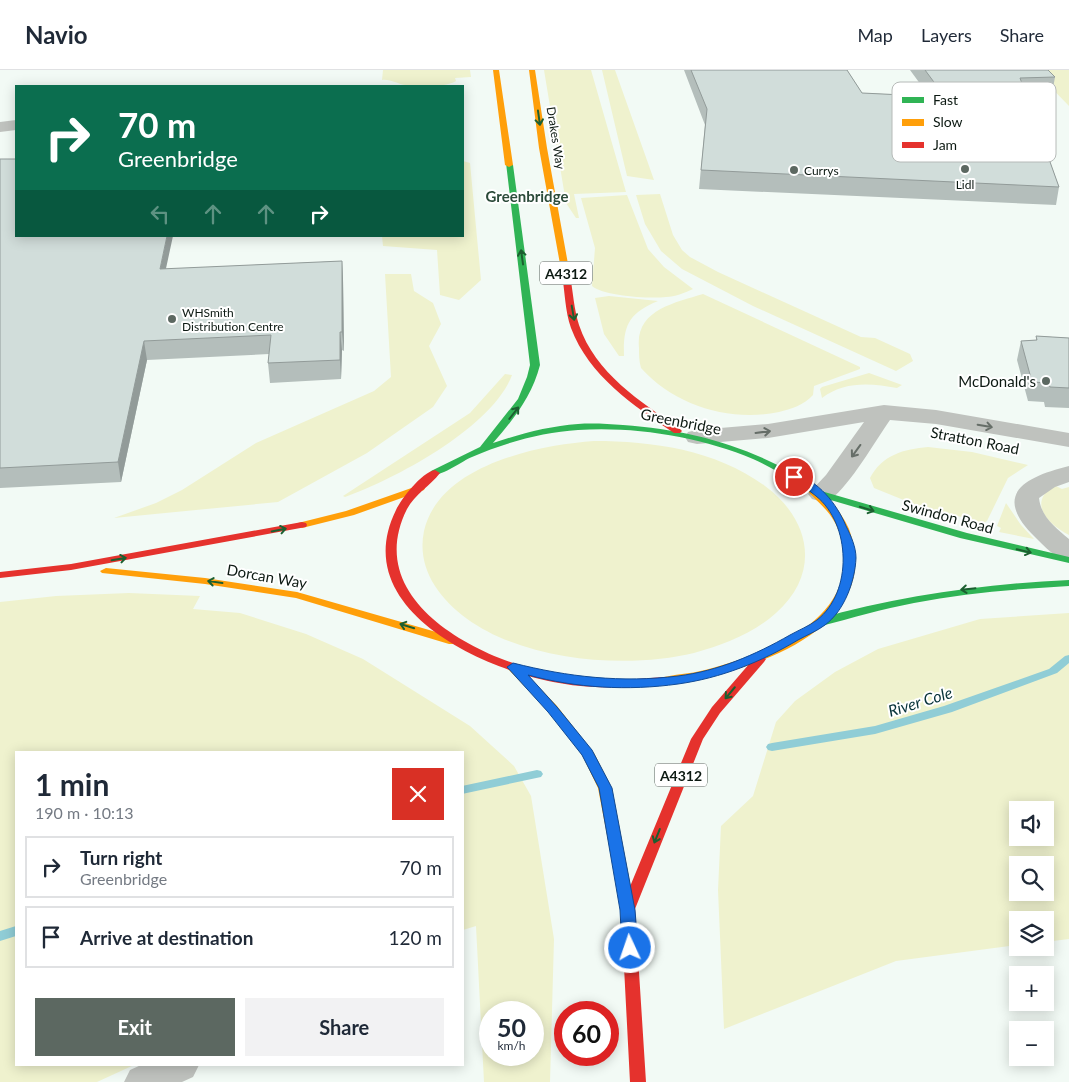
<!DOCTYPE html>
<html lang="en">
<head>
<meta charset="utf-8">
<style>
	:root { --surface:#fff; --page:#f2f2f3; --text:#1f2937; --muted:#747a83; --line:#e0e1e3; --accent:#5c6861 }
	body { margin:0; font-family:Lato,sans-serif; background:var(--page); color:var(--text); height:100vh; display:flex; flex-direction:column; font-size:19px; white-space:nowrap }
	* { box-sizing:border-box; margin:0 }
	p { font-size:16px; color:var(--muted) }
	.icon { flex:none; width:28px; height:28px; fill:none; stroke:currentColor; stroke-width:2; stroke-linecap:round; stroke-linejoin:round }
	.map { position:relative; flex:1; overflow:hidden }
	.sheet { position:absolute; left:15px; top:681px; width:449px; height:315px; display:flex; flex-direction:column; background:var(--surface); border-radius:0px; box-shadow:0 2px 12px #0003 }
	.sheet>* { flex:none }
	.hud { position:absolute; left:15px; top:15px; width:449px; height:152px; border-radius:0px; box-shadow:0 2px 12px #0003; background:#0b6e4f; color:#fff; overflow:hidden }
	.controls { position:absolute; left:1009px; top:731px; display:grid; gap:10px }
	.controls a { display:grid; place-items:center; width:45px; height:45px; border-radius:0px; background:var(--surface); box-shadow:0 2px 12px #0003; font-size:25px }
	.speed { position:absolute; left:479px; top:931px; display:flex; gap:10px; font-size:25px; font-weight:700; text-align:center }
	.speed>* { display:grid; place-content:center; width:65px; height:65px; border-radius:50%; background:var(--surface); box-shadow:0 2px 12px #0003; line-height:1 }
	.speed small { font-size:12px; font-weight:400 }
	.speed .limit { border:8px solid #d22; background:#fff; color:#111 }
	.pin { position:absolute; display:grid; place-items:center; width:42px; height:42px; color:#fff; margin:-21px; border:2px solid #fff; border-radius:50%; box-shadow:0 1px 5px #0007 }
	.me { position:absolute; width:55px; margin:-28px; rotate:357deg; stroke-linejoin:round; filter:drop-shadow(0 0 4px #0008) }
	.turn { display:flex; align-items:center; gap:18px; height:105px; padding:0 20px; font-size:22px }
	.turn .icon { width:65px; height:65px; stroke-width:2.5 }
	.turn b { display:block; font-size:35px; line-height:42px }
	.lanes { display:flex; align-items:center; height:48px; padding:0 20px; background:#0003; justify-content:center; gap:25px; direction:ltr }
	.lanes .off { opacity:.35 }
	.round { display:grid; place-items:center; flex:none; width:52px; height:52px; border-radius:0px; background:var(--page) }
	.summary { display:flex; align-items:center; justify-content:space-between; height:85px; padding:0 20px }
	h1 { font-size:30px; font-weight:700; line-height:38px }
	.cta { display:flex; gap:10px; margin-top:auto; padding:10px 20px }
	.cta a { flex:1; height:58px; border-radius:0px; background:var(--accent); color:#fff; font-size:20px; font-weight:700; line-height:58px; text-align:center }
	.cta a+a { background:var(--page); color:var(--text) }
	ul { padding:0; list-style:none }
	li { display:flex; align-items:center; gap:15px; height:62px; margin:0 10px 8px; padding:0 10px; border:2px solid var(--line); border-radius:0px }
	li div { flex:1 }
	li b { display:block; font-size:19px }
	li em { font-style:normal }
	header { display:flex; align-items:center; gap:30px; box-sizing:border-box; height:70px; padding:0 25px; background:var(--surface); border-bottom:1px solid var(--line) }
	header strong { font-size:24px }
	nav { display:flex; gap:28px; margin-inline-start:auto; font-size:18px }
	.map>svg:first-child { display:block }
	.green { fill:#eff2ce; fill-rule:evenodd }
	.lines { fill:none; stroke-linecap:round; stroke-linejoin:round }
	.stream { fill:#90cdd6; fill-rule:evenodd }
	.street { fill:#bfc2be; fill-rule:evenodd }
	.fast { fill:#30b455; fill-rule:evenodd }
	.slow { fill:#ff9f0a; fill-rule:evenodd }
	.jam { fill:#e5322d; fill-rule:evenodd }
	.wall { fill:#b4bebb }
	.shaded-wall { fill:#929b99 }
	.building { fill:#d1ddda; stroke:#929b99 }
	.oneway { stroke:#1c5f30 }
	.oneway2 { stroke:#666e68 }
	.route { fill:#1a73e8; stroke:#114b97 }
	.poi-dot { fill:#5c6861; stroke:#fff; stroke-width:2 }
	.labels { text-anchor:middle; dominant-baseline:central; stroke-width:4; stroke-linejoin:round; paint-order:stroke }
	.far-street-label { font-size:12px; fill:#0c1912; stroke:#fff }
	.far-poi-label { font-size:12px; fill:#0c1912; stroke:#fff; text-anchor:start }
	.shield { fill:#fff; stroke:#555e59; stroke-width:1 }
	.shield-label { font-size:14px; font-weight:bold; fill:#0c1912 }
	.far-quarter-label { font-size:15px; font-weight:bold; fill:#2c4b3a; stroke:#fff }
	.poi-label { font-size:15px; fill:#0c1912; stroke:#fff; text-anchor:end }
	.street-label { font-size:15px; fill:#0c1912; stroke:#fff }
	.water-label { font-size:16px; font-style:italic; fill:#073239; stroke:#fff }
	.key { fill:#fff; stroke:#b6bab8; stroke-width:1 }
	.key-label { font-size:14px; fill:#0c1912 }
</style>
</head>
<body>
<header>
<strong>Navio</strong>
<nav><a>Map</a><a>Layers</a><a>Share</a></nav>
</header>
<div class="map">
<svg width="1069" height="1012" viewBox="0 0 1069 1012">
	<rect width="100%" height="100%" fill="#f2faf5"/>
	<!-- green -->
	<path class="green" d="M383,0H470L471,7L455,8L456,11C444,18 419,17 405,15C397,14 391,9 382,10Z
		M544,0H591L626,122L574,124L579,148H576L566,133Z
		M602,0H615L654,110L627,106Z
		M1034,0H1069V36Z
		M463,91L470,93L481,210L459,230L440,225L437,180L383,176L382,166H462Z
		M660,124L673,165L682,180L690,187L718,202L861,267L875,268L910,284L913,291L896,301L753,236L682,199L661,181L645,154L636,125Z
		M627,125L648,179L664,197L693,219C684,223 675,227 666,227C650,229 603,226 592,216L595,178L581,128Z
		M385,204H411L414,221L433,233L441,254L429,276L447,316L433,337L367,383L278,432L114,448L156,433L182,420L256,373L374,321L391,307Z
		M703,224L860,297V299L814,316L813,325C804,335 791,339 779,342C730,352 675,336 641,298C639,291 639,285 639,278C635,240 674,233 703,224Z
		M609,226L658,231C629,243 623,255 624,286H619L604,264L595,228Z
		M869,303L902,315L897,318C871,313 844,311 822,328L820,319L822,317Z
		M505,304L512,305C493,357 396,409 345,427L343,426L470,343Z
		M594,371C653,371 716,380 765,416C811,450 821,503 776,543C754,563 723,575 694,583C616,602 483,589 435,516C424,499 420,480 424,461C439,395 538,375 594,371Z
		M928,377L972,382L1028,395L1008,408L987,451L984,453L916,435L874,418L870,408C882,385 904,379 928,377Z
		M1054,415L1062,419L1069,417V465C1048,454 1027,434 1054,415Z
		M1006,433L1021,455L1034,469L999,462L1001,458L997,456Z
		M129,523L200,526L193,539L240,543L306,564L363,589L470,656L514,696L531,726L554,869L550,1012H484L476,856L463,860L462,682H16V995H134L97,1012H0V532L56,526ZM490,942H532V985H490Z
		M1069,543V869L1045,872V850H1018L1017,875L896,891L724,959L718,820L721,756L753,726L776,652L795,631L835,602L878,579L980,549ZM1018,740H1045V768H1018ZM1018,795H1045V822H1018Z"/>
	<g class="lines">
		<!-- stream -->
		<path class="stream" d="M1069,585V593L1057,603L952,642L875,664L772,681L768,680L766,677L768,674L772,673L875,656L944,636L1049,599L1065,586Z
			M537,700L541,701L543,704L541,707L462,724V716Z
			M16,856V866L0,871V861Z"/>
		<!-- street -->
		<path class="street" d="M16,50V60L0,62V52Z
			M884,335L936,340L1069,363V377L936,354L890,350C876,370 850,415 831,429C825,433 818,431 812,429L808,424L826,405L864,352L768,368L697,374L688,372L685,367L688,362L697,360L768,354Z
			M1069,396V412L1055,417L1039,428C1041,447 1056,458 1069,469V491C1055,488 1045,477 1035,467C991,424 1025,407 1069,396Z
			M141,995H199L193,1007L182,1012H124L130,1000Z"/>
		<!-- fast -->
		<path class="fast" d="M506,93L513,95L540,295C532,326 514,349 493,373C520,364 549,356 578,354C593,353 608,354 623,355C693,360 753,377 813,415L814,417L813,419C809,420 809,421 805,419C796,415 788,408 780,403C771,398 762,393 753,389C702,367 634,356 578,360C543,362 504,373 472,387C462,391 441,407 431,405L430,403L431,401L480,377L518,329L527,307L530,295Z
			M821,421L967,463L1069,487V493L960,468L817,426L816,424Z
			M1069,510V516C1017,519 965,523 914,533C882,539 852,548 821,556L815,552L817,549C900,526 983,514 1069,510Z"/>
		<!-- slow -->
		<path class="slow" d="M493,0H499L513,95L509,97L505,95Z
			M529,0H535L547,78L570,205L566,207L562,205L539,78Z
			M809,414C824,418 843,445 849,459C854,472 856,486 855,500C845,576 728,606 664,615L660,614L658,611L660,608C674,604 690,604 705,600C754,587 834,561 843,502C846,485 843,467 834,451C826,437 814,429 804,417Z
			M420,415L424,416L425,418L424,420L354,445L302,458L297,455L298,453L346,441Z
			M106,498L205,508L297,522L457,568L459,571L457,574H449L296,528L205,514L102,503L100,501Z
			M513,593L517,594L557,636L594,683L612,718L632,823L630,827L625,828L620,827L618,823L598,718L582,685L549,642L509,600L507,597Z"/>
		<!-- jam -->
		<path class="jam" d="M563,203H569L570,205C573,222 574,239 579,255C595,303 641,332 680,359L682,361L680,363H674C633,335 589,306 571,258C565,241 565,222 562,205Z
			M435,400L440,403C430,416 415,424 407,439C360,533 484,592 558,605C593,612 629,610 664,607L668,608L670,611L668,614C659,616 648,616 638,617C612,618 585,618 559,613C483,600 347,539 396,440C402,428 421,403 435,400Z
			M302,452L306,453L307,455L306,457L71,500L0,508V502L71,494Z
			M760,585L766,589L764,592L720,643L703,669L635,839L646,1012H630L621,839L618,823L620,819H629L691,669L712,637L756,586Z"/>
	</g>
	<!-- wall -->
	<path class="wall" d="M684,0H847L862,23L929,26L910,0H1048L1055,7L1052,24H1026L1059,117L1056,135L699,119L705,55Z
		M0,89L166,199L342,191L343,209L344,281L342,280L341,309L270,313L268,293L269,284L147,290L121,412L0,418Z
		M1036,266L1069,268V338L1045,337L1044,332L1028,331L1017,290L1021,271L1036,270Z"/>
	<!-- shaded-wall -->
	<path class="shaded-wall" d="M167,166H173L162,217L160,199Z
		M342,191L343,209L344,281L342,262Z
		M340,262L342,280L341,309L340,290Z
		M144,271L147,290L121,412L118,392Z"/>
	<!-- building -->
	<path class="building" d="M691,0H847L862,23L945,27L925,0H1048L1055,7L1020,8L1059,117L701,100L707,39Z
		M0,89H16V166H167L160,199L342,191V262H340V290L268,293L271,265L144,271L118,392L0,398Z
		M1036,266L1069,268V318L1050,317L1048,313L1032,312L1021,271L1037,270Z"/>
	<!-- one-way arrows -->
	<defs><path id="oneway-shaft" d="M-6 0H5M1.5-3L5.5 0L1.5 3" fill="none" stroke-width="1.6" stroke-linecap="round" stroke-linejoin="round" transform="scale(1.25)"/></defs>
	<g class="oneway">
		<use href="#oneway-shaft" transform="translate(539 48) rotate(82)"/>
		<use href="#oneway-shaft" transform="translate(522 187) rotate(-98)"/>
		<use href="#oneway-shaft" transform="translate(573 243) rotate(80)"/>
		<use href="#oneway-shaft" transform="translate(514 343) rotate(-52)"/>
		<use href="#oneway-shaft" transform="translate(867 439) rotate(17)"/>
		<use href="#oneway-shaft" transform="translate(279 460) rotate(-11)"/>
		<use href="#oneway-shaft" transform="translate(1024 481) rotate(13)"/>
		<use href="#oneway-shaft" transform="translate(119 489) rotate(-10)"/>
		<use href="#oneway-shaft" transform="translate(215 512) rotate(-172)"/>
		<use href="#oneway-shaft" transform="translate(968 519) rotate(174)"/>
		<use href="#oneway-shaft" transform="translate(407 556) rotate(-163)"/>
		<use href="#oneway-shaft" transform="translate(730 623) rotate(130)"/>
		<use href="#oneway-shaft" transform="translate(657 766) rotate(112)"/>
	</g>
	<g class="oneway2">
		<use href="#oneway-shaft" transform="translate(985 356) rotate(10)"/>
		<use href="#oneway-shaft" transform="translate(763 362) rotate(-7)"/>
		<use href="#oneway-shaft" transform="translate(856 381) rotate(126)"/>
	</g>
	<!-- route -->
	<path class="route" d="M794,404C818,410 837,434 846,456C851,466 856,477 856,488C855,512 844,541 825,555C817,561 807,565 798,570C761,592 721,608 678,614C628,621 576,618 528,605L557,637L592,680L612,718L635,840L638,878L635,882H625L622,878L620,840L599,718L582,685L548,642L507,597L513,593C568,607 622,613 678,606C718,601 755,585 790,565C799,560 809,556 817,550C853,522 851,454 816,426C808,419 799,415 790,409V405Z"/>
	<!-- markers -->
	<g class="poi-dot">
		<circle cx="965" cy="99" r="5"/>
		<circle cx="794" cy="100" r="5"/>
		<circle cx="172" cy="249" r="5"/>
		<circle cx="1046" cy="311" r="5"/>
	</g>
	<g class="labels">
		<!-- far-street labels -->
		<g class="far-street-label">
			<text transform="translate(556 68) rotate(81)">Drakes Way</text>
		</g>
		<!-- far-poi labels -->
		<g class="far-poi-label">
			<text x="804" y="100">Currys</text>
			<text x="965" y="114" text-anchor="middle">Lidl</text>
			<text x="182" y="242">WHSmith<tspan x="182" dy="14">Distribution Centre</tspan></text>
		</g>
		<!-- shield labels -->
		<g class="shield">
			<rect x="540" y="191.5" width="52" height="23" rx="4"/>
			<rect x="655" y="693.5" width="52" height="23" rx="4"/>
		</g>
		<g class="shield-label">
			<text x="566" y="203">A4312</text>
			<text x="681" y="705">A4312</text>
		</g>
		<!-- far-quarter labels -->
		<g class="far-quarter-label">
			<text x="527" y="126">Greenbridge</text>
		</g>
		<!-- poi labels -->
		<g class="poi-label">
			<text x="1036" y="311">McDonald's</text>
		</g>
		<!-- street labels -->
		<g class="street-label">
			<text transform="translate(681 351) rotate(11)">Greenbridge</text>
			<text transform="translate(975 370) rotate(11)">Stratton Road</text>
			<text transform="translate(948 446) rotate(15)">Swindon Road</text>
			<text transform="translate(267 506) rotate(10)">Dorcan Way</text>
		</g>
		<!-- water labels -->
		<g class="water-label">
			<text transform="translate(920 631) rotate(-17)">River Cole</text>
		</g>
	</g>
	<!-- legend -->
	<rect x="892" y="12" width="164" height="80" rx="8" class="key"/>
	<rect x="902" y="27" width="22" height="6" fill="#30b455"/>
	<rect x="902" y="49" width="22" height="7" fill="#ff9f0a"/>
	<rect x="902" y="72" width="22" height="6" fill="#e5322d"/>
	<g class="key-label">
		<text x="933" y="35">Fast</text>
		<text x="933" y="57">Slow</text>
		<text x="933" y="80">Jam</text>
	</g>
</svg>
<div class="controls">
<a><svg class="icon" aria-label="sound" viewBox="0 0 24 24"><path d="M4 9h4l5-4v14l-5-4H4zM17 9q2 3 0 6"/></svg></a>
<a><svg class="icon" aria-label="search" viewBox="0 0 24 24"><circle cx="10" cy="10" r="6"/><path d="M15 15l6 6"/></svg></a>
<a><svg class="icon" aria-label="layers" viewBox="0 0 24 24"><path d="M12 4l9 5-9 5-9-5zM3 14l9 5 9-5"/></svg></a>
<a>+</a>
<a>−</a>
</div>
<div class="speed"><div>50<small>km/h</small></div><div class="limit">60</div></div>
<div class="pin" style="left:794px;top:407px;background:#d93025"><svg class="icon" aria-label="arrive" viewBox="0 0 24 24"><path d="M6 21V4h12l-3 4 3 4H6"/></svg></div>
<svg class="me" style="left:630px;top:878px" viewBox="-20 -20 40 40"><circle r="17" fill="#1a73e8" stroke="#fff" stroke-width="3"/><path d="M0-11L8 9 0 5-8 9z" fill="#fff"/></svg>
<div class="hud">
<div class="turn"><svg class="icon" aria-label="right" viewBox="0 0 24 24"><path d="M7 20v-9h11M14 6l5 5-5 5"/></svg><div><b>70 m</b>Greenbridge</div></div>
<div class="lanes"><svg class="icon off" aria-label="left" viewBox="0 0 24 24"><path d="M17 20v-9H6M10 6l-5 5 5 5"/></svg><svg class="icon off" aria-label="ahead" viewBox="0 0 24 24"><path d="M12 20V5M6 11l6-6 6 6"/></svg><svg class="icon off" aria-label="ahead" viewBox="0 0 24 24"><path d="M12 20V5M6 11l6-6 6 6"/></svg><svg class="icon" aria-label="right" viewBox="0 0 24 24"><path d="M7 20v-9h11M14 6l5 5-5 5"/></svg></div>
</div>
<section class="sheet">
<div class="summary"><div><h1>1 min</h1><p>190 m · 10:13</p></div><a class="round" style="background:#d93025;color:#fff"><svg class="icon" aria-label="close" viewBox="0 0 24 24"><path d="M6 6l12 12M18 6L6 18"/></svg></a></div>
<ul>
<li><svg class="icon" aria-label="right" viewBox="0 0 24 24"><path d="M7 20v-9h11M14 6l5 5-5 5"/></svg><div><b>Turn right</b><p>Greenbridge</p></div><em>70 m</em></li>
<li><svg class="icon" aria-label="arrive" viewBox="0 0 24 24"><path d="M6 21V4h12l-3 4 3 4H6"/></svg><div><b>Arrive at destination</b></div><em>120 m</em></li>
</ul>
<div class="cta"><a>Exit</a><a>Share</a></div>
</section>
</div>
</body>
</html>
